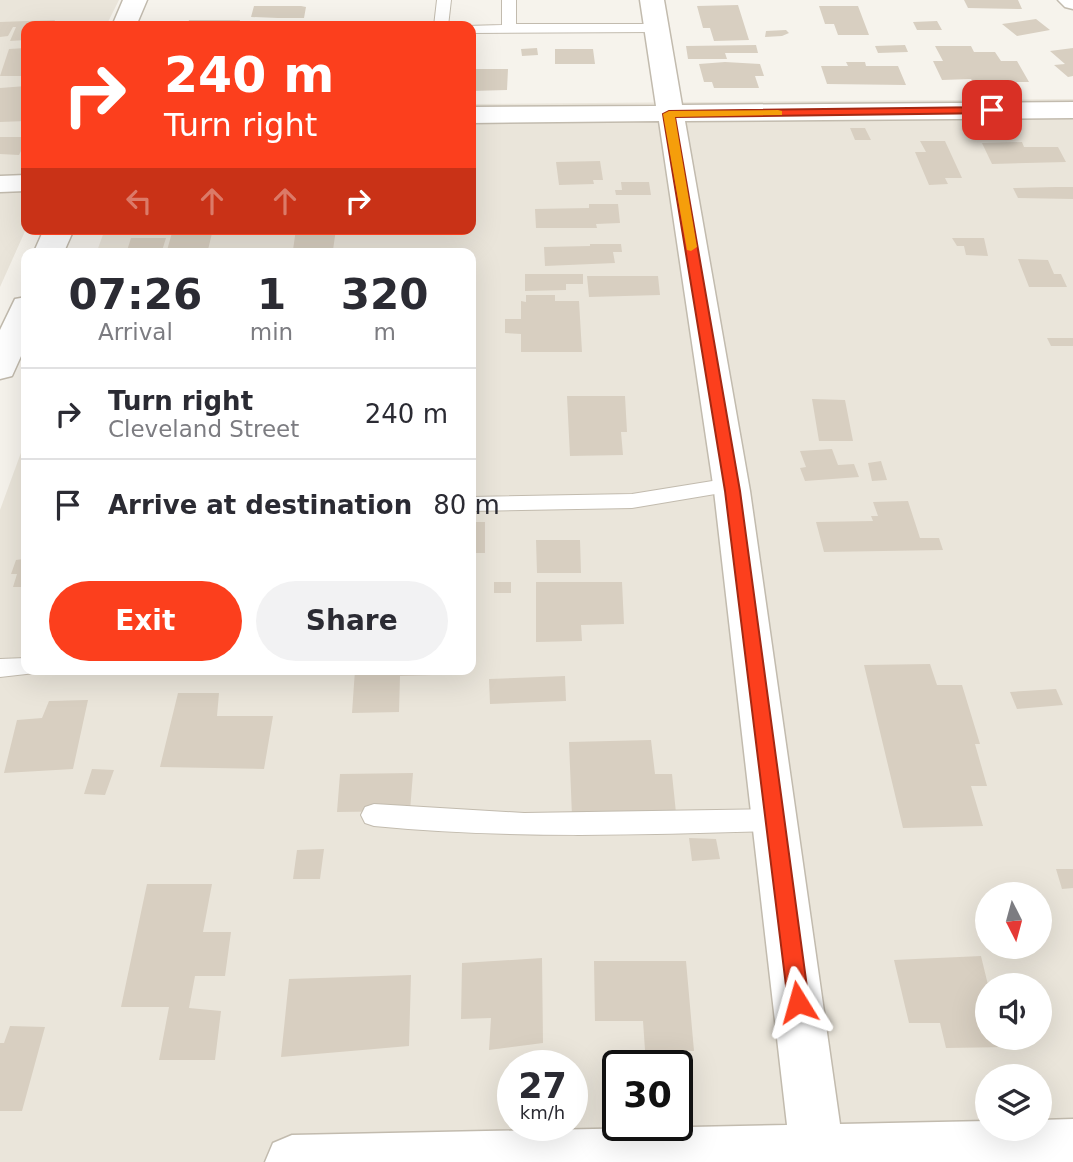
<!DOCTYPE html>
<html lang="en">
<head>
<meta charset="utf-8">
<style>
	:root { --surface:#fff; --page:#f2f2f3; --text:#2b2b33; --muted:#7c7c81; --line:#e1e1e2; --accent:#fc3f1d }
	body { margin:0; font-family:"DejaVu Sans",sans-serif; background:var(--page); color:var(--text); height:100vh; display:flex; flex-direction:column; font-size:26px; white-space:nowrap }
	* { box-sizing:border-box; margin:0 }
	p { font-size:23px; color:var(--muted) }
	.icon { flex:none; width:38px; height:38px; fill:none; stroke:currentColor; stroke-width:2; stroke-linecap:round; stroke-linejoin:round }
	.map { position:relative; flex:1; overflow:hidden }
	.side { position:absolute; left:21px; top:248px; width:455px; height:427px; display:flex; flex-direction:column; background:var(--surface); border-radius:14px; box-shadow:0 7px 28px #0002 }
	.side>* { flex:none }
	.top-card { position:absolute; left:21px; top:21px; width:455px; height:214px; border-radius:14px; box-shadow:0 7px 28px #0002; background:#fc3f1d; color:#fff; overflow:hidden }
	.needle { width:46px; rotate:174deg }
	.tools { position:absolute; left:975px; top:882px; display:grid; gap:14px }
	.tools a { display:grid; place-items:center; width:77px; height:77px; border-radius:50%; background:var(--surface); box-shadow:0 7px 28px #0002; font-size:35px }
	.speed { position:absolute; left:497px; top:1050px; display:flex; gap:14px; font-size:35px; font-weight:700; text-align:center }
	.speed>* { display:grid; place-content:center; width:91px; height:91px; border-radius:50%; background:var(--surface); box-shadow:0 7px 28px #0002; line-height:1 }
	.speed small { font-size:18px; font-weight:400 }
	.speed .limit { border:4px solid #111; border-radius:10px; background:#fff; color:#111 }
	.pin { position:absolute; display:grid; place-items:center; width:60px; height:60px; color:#fff; margin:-30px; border-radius:14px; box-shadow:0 4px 10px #0006 }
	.me { position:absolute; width:77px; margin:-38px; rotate:352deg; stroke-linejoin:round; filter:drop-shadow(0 0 5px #0008) }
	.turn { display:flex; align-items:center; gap:24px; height:147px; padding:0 28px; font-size:32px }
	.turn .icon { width:91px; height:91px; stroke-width:2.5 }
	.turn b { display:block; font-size:49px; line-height:60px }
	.lanes { display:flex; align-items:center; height:66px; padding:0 28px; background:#0003; justify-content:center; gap:35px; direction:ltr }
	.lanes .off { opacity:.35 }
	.eta { display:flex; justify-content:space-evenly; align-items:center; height:119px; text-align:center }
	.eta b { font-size:42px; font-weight:800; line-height:49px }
	.button { display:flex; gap:14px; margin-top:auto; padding:14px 28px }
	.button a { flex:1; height:80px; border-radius:42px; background:var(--accent); color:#fff; font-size:28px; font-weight:800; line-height:80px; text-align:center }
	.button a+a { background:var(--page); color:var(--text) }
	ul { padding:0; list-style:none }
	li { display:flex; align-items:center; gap:21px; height:91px; padding:0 28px; border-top:2px solid var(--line) }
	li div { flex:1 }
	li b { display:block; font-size:26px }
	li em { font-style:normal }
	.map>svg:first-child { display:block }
	.residential { fill:#eae5da; fill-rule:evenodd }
	.building { fill:#d8cfc1 }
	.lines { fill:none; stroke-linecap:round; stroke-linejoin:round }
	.service-casing { stroke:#c2bbae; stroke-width:2 }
	.minor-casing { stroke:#c2bbae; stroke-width:3 }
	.service { fill:#fff; fill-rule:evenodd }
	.minor { fill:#fff; fill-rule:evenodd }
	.route { fill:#fc3f1d; stroke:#a42913; stroke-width:2 }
	.slow { fill:#f59e0b }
</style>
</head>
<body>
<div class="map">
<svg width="1073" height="1162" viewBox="0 0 1073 1162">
	<rect width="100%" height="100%" fill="#f6f3ec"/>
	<!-- residential -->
	<path class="residential" d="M0,0H119L106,26H26V229L0,287Z
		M1073,99V1162H0V510L26,439V670H471V254H96L105,229H471V104ZM987,894H1040V947H987ZM987,985H1040V1038H987ZM513,1066H572V1125H513ZM618,1066H677V1125H618ZM987,1076H1040V1129H987Z"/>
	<!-- building -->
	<path class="building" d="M964,0H1018L1022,9L968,8Z
		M738,5L749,40L714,41L710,28H703L697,6Z
		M254,6H301L306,7L304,18H278L251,17Z
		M819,6H858L869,35H838L834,24H825Z
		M1036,19L1050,30L1017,36L1002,24Z
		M55,20L53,26H26V40L10,41L16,27H13L8,36L0,37V22Z
		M189,20H240L239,26H187Z
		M937,21L942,30H917L913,22Z
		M786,30L789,33L782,36L765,37L766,31Z
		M756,45L758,53H725L727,59H688L686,46Z
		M905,45L908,52L878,53L875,46Z
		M935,46H971L974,52H995L1001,61H1017L1029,82H973L971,79L942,80L933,61H943Z
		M26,48V76H0L9,49Z
		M537,48L538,55L522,56L521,49Z
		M1073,48V76L1068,77L1054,65L1065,64L1050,51Z
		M555,49H593L595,64H555Z
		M725,62L760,64L764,76H755L759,88H714L712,82H704L699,64Z
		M846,62H865L866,66H898L906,85L827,84L821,66H848Z
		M471,69H508L507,90L471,91Z
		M26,86V121L0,122V88Z
		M850,128H865L871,140H855Z
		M0,137H26V141L19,155L0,154Z
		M920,141H945L962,178H945L948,184L929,185L915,152H926Z
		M1022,142L1024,147H1058L1066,162L992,164L982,143Z
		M600,161L603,180H593L594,184L559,185L556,162Z
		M621,182H649L651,195H616L615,190H622Z
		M1056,187H1073V199L1018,198L1013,188Z
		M589,204H618L620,223L596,224L597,228H536L535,209L589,208Z
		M173,229H213L207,254H166Z
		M296,229H336L333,250H293Z
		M131,238H166L161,254H126Z
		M952,238H984L988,256L966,255L964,246H957Z
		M590,244H621L622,252H613L615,263L545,266L544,247L590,246Z
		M1018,259L1048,260L1054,274H1061L1067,287H1029Z
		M525,274H583V284H566V290L525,291Z
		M587,276H658L660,295L589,297Z
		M526,295H555V301H579L582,352H521V334L505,333V319H521V301L526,302Z
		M1047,338H1073V346H1051Z
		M567,396H625L627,432H621L623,455L570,456Z
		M812,399L845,400L853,441H819Z
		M832,449L838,465L854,464L859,477L805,481L800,468L806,467L800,451Z
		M881,461L887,480L872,481L868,463Z
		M908,501L920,538H939L943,550L824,552L816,522L873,521L871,516H878L873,502Z
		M471,522H485V553H471Z
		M536,540H580L581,573H537Z
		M26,550V587H13L17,574H11L16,560L23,559Z
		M494,582H511V593H494Z
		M536,582H622L624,624L581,625L582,641L536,642Z
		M930,664L937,685H962L980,744H975L987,786H971L983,826L903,828L864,665Z
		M355,670H433V675L400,676L399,712L352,713Z
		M565,676L566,701L490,704L489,679Z
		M1056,689L1063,705L1017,709L1010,692Z
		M178,693H219L217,716H273L264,769L160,767Z
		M88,700L73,769L4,773L17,720L42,718L49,701Z
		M651,740L655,774H672L676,813L572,816L569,742Z
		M92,769L114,770L105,795L84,794Z
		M413,773L410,811L337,812L340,774Z
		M689,838L716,839L720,859L692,861Z
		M324,849L320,879H293L297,850Z
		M1056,869H1073V888L1062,889Z
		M147,884H212L203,932H231L225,976H195L189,1008L221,1011L215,1060H159L169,1007H121Z
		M981,956L988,985L987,1038H1024L1025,1043L1008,1047L946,1048L940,1023H909L894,960Z
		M542,958L543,1043L489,1050L491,1018L461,1019L462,963Z
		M594,961H686L694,1051L645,1050L643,1021H595Z
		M411,975L409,1046L281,1057L289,979Z
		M10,1026L45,1027L22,1111H0V1043H4Z"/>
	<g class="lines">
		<!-- service casing -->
		<g class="service-casing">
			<path id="service" d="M437,0H451L448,26H434Z
				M502,0H516V24H656L663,28L656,32L471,33V26H466L502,25Z
				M731,478L739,480L742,485L739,490L632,508L471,511V497L632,494Z
				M26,658V670H36L35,673L0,677V659Z
				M374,804L524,813L774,809L783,812L787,820L783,828L774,831C640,835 507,839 374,826L365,823L361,815L365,807Z"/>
		</g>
		<!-- minor casing -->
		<g class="minor-casing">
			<path id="minor" d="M123,0H147L136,26H112Z
				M640,0H664L682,105L1073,102V118L685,121L750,491L840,1124L987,1121V1129H1040V1120L1073,1119V1162H265L273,1143L292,1135L787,1125L714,491L659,121L471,123V107L656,106Z
				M1058,0H1073V9L1065,7Z
				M26,175V191L0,192V176Z
				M44,229H74L63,254H33Z
				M26,297V345L12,376L0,379V330L15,299Z"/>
		</g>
		<!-- service -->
		<use href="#service" class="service"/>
		<!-- minor -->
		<use href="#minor" class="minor"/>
	</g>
	<!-- route -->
	<path class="route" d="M992,107L996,108V113L675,117L740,491L809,1002L806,1009L798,1012L791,1009L788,1002L725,491L663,114L669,111Z"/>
	<!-- slow -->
	<path class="slow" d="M778,110L782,111V115L675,117L697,247L691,251L687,250L663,114L669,111Z"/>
</svg>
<div class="tools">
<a><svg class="needle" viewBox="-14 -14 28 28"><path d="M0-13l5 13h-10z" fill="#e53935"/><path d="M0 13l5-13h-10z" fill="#7c7c81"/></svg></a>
<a><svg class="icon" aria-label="sound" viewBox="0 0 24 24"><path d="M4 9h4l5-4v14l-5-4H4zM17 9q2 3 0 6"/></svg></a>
<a><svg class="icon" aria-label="layers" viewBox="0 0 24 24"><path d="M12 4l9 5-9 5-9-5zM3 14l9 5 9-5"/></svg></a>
</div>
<div class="speed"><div>27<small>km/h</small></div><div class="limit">30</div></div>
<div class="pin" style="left:992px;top:110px;background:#d93025"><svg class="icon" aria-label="arrive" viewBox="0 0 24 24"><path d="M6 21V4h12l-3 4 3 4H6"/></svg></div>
<svg class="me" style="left:798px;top:1002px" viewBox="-20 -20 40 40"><path d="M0-17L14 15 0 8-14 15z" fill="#fc3f1d" stroke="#fff" stroke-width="4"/></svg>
<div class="top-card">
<div class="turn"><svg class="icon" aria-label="right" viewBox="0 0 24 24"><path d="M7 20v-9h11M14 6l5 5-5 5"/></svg><div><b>240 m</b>Turn right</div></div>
<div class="lanes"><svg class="icon off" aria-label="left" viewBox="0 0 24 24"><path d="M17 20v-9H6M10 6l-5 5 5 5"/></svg><svg class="icon off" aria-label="ahead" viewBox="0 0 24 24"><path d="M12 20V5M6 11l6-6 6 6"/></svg><svg class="icon off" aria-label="ahead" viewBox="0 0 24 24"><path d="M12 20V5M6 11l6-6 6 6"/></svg><svg class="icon" aria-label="right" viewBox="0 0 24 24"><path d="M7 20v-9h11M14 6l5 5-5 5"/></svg></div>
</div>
<section class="side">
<div class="eta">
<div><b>07:26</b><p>Arrival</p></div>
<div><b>1</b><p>min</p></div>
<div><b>320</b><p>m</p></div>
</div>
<ul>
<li><svg class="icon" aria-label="right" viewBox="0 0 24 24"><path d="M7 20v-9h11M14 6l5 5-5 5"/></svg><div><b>Turn right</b><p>Cleveland Street</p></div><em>240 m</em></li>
<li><svg class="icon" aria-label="arrive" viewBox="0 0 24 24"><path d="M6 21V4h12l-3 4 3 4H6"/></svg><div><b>Arrive at destination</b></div><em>80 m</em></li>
</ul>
<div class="button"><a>Exit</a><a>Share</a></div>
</section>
</div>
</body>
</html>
